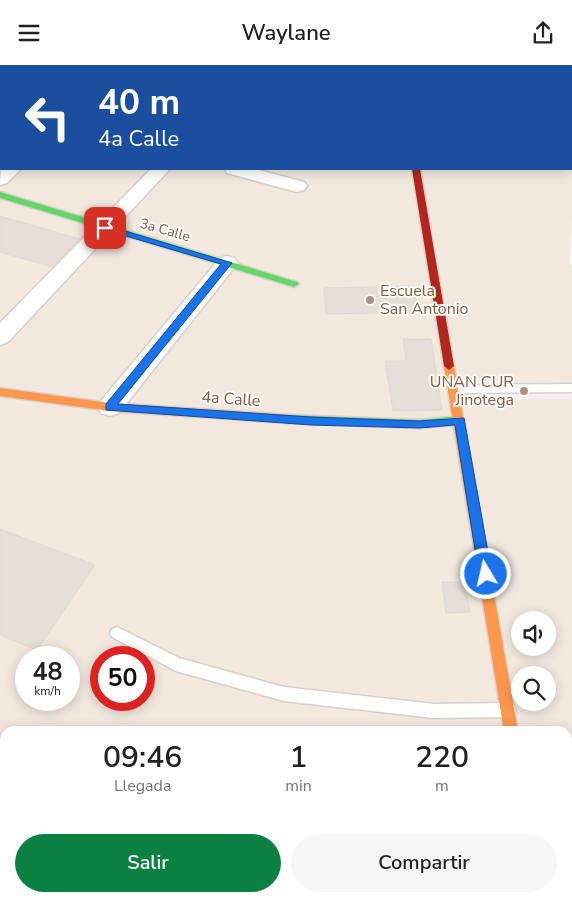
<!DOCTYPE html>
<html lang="es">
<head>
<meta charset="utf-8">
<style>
	:root { --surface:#fff; --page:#f6f6f6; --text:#202124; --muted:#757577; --accent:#0b8043 }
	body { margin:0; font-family:"Nunito Sans",sans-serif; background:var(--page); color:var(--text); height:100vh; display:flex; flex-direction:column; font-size:19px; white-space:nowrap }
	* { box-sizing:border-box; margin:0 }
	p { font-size:16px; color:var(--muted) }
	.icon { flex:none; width:28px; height:28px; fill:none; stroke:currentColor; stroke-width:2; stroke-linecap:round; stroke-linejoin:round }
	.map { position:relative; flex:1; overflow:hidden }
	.panel { position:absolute; left:0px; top:661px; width:572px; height:176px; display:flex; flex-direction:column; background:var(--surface); border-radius:15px 15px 0 0; box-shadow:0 2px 12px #0003 }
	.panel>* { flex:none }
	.hud { position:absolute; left:0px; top:0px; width:572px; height:105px; box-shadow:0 2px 12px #0003; background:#1a4fa0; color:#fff; overflow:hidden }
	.tools { position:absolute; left:511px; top:546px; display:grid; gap:10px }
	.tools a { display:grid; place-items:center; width:45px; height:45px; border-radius:50%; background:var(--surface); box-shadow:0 2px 12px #0003; font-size:25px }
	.speed { position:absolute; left:15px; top:581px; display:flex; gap:10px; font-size:25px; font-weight:700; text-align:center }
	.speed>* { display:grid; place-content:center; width:65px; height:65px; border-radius:50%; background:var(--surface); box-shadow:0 2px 12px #0003; line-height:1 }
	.speed small { font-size:12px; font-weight:400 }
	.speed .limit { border:8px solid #d22; background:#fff; color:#111 }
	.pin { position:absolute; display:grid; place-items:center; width:42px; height:42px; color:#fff; margin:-21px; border-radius:10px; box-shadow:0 2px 8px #0006 }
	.me { position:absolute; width:55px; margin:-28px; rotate:351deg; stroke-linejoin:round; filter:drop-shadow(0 0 4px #0008) }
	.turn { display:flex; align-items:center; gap:18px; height:105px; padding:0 15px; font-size:22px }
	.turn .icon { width:65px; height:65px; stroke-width:2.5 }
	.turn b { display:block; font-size:35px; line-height:42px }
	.eta { display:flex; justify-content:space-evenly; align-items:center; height:85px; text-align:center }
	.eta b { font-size:30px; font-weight:600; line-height:35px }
	.action { display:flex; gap:10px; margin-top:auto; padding:10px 15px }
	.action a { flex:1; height:58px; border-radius:30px; background:var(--accent); color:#fff; font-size:20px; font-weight:600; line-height:58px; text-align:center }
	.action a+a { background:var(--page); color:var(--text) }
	header { display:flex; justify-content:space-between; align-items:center; height:65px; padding:0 15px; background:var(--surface); font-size:22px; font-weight:600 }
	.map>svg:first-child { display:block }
	.residential { fill:#f2e8de; fill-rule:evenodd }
	.education { fill:#f6eef6 }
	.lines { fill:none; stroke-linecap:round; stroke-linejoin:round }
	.river { fill:#d0e8ea; fill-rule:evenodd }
	.building { fill:#e6ded7; stroke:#e2d8d2 }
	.lane-casing { stroke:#d7d1cb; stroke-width:3 }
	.street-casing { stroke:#d7d1cb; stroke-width:3 }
	.fast-casing { stroke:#d9d2cb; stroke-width:3 }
	.slow-casing { stroke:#d9d2cb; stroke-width:3 }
	.jam-casing { stroke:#d9d2cb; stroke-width:3 }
	.lane { fill:#fefefd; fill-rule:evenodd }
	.street { fill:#fefefd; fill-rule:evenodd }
	.fast { fill:#63d668; fill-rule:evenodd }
	.slow { fill:#ff974d; fill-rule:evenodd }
	.jam { fill:#b3261e; fill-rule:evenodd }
	.route { fill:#1a73e8; stroke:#114b97 }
	.poi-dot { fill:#a69286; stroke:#fffaf3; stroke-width:2 }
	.labels { text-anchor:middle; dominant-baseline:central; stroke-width:4; stroke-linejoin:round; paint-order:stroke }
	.far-street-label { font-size:14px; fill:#7a5c4d; stroke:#fffaf3 }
	.poi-label { font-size:16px; fill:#7a5c4d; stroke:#fffaf3; text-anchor:start }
	.street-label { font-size:16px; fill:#7a5c4d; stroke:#fffaf3 }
</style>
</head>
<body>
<header><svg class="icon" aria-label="menu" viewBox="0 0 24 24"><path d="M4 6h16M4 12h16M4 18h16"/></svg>Waylane<svg class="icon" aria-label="share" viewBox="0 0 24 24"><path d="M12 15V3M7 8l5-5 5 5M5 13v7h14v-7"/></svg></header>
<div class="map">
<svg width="572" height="837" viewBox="0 0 572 837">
	<rect width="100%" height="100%" fill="#f9f5f0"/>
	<!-- residential -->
	<path class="residential" d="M0,0H572V155L569,200L572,201V837H0ZM1,1H571V104H1ZM520,555H548V582H520ZM26,592H69V635H26ZM101,592H144V635H101ZM520,610H548V638H520ZM5,666H568V832H5Z"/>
	<!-- education -->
	<path class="education" d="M472,316L572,319V334H477Z"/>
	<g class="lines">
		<!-- river -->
		<path class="river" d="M572,670V738L568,740V672Z
			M201,832H284L283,837H199Z"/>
	</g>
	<!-- building -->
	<path class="building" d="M0,151L80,174L52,202L0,187Z
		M413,221L418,247L326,249L324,223Z
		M403,274H431L442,345L393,346L385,296H406Z
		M0,464L95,500L37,585L0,570Z
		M442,517H465L470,547L446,548Z"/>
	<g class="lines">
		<!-- lane casing -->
		<g class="lane-casing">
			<path id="lane" d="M572,319V327L455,328L449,324L455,320Z
				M117,562L179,593L284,622L434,639L508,638L513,640L516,645L513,650L508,652L434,653L284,636L176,606L112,572L110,568L112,564Z"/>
		</g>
		<!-- street casing -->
		<g class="street-casing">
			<path id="street" d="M0,40H1V50H0Z
				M1,103V104H21L7,118L0,120Z
				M151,104H170L8,277L0,280V258Z
				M225,104H255L304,117L307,121L304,125L297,127L227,108Z
				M227,191L234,193L238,198L234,203L119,348L110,351L101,348L98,342L101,336L220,193Z"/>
		</g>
		<!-- fast casing -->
		<g class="fast-casing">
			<path id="fast" d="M152,0H164L165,1H153Z
				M0,127L297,217L299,219L294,222L291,221L0,133Z
				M289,350L420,355L460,351L465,355L460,359L420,363L289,358L284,354Z"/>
		</g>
		<!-- slow casing -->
		<g class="slow-casing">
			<path id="slow" d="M397,0H405V1H398Z
				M449,297L454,301L518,666H504L444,301Z
				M0,323L110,338L289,350L294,354L289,358L110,346L0,331Z
				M523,832H539V837H523Z"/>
		</g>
		<!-- jam casing -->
		<g class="jam-casing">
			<path id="jam" d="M412,104H420L454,301L449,305L444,301Z"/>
		</g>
		<!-- lane -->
		<use href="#lane" class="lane"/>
		<!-- street -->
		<use href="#street" class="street"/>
		<!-- fast -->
		<use href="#fast" class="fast"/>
		<!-- slow -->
		<use href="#slow" class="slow"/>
		<!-- jam -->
		<use href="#jam" class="jam"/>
	</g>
	<!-- route -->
	<path class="route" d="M105,160L232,198L118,339L311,352L420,356L464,353L492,509L490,513H481L479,509L455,360L420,363L311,360L106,345V339L221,199L102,164L101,163Z"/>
	<!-- markers -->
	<g class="poi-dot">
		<circle cx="370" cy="235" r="5"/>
		<circle cx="524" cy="326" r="5"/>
	</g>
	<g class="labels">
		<!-- far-street labels -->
		<g class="far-street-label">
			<text transform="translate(165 165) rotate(16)">3a Calle</text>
		</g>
		<!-- poi labels -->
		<g class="poi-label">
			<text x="380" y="226">Escuela<tspan x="380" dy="18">San Antonio</tspan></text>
			<text x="514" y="317" text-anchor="end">UNAN CUR<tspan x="514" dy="18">Jinotega</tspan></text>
		</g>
		<!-- street labels -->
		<g class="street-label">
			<text transform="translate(231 334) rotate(4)">4a Calle</text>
		</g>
	</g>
</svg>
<div class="tools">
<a><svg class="icon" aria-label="sound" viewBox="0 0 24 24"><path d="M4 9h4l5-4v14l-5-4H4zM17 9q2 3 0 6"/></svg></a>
<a><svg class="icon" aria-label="search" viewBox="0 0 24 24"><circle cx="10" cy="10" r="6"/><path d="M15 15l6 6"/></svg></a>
</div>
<div class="speed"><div>48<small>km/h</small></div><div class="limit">50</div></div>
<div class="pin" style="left:105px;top:163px;background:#d93025"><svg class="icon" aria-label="arrive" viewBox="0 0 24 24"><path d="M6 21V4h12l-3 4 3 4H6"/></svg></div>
<svg class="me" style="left:486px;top:509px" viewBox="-20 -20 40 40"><circle r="17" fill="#1a73e8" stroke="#fff" stroke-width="3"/><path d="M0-11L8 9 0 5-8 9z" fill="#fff"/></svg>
<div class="hud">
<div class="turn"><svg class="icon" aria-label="left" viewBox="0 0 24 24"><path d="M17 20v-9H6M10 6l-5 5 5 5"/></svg><div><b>40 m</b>4a Calle</div></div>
</div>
<section class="panel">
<div class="eta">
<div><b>09:46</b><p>Llegada</p></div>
<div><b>1</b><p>min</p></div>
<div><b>220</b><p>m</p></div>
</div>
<div class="action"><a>Salir</a><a>Compartir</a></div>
</section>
</div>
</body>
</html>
